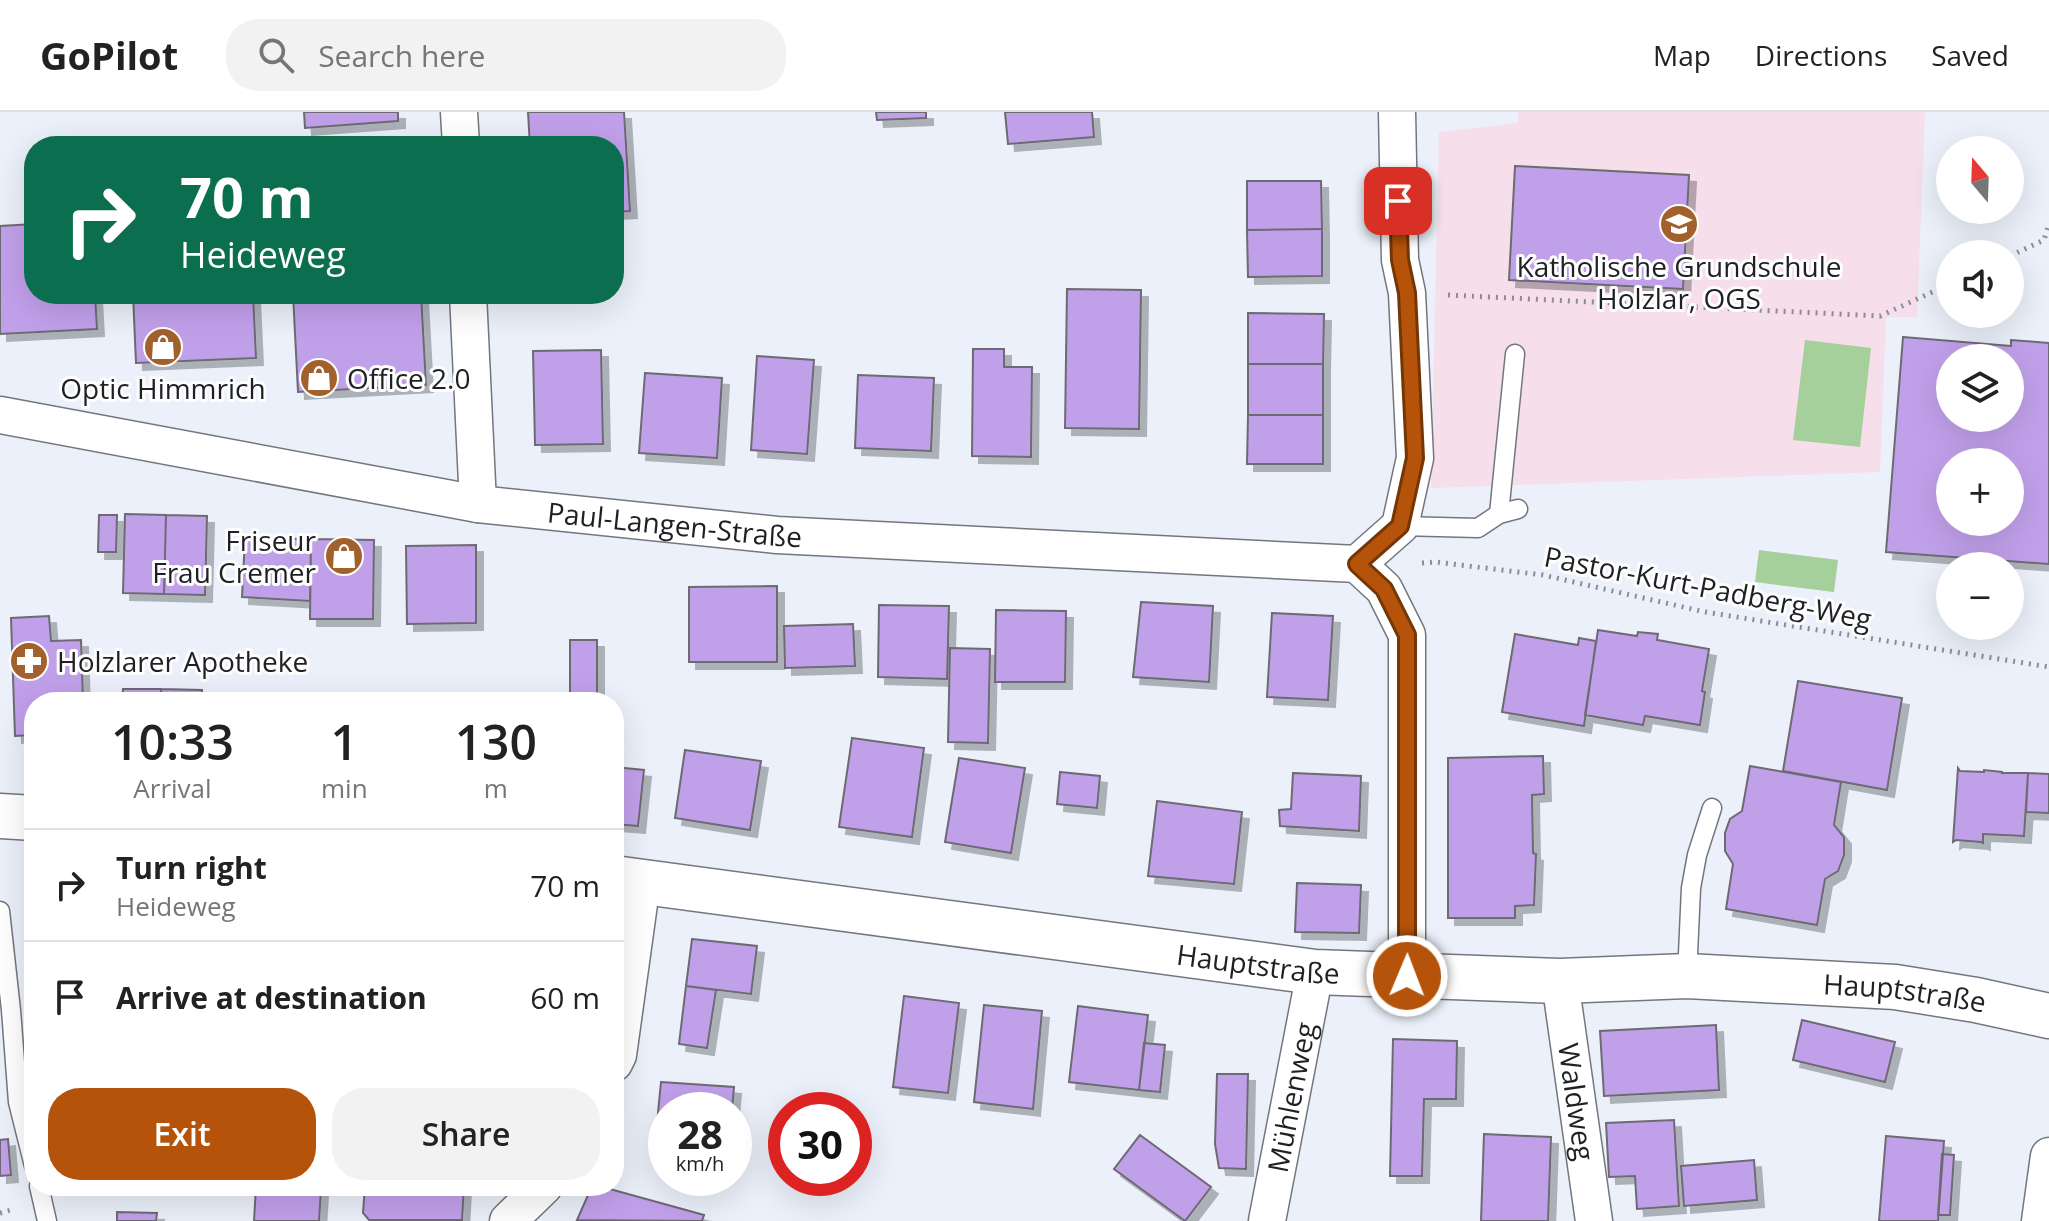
<!DOCTYPE html>
<html lang="en">
<head>
<meta charset="utf-8">
<style>
	:root { --surface:#fff; --page:#f2f2f2; --text:#222; --muted:#767676; --line:#e0e0e0; --accent:#b45309 }
	body { margin:0; font-family:"Open Sans",sans-serif; background:var(--page); color:var(--text); height:100vh; display:flex; flex-direction:column; font-size:30px; white-space:nowrap }
	* { box-sizing:border-box; margin:0 }
	p { font-size:26px; color:var(--muted) }
	.icon { flex:none; width:44px; height:44px; fill:none; stroke:currentColor; stroke-width:2; stroke-linecap:round; stroke-linejoin:round }
	.map { position:relative; flex:1; overflow:hidden }
	.panel { position:absolute; left:24px; top:580px; width:600px; height:504px; display:flex; flex-direction:column; background:var(--surface); border-radius:32px; box-shadow:0 8px 32px #0002 }
	.panel>* { flex:none }
	.banner { position:absolute; left:24px; top:24px; width:600px; height:168px; border-radius:32px; box-shadow:0 8px 32px #0002; background:#0b6e4f; color:#fff; overflow:hidden }
	.needle { width:52px; rotate:341deg }
	.tools { position:absolute; left:1936px; top:24px; display:grid; gap:16px }
	.tools a { display:grid; place-items:center; width:88px; height:88px; border-radius:50%; background:var(--surface); box-shadow:0 8px 32px #0002; font-size:40px }
	.speed { position:absolute; left:648px; top:980px; display:flex; gap:16px; font-size:40px; font-weight:700; text-align:center }
	.speed>* { display:grid; place-content:center; width:104px; height:104px; border-radius:50%; background:var(--surface); box-shadow:0 8px 32px #0002; line-height:1 }
	.speed small { font-size:20px; font-weight:400 }
	.speed .limit { border:12px solid #d22; background:#fff; color:#111 }
	.pin { position:absolute; display:grid; place-items:center; width:68px; height:68px; color:#fff; margin:-34px; border-radius:16px; box-shadow:0 4px 12px #0006 }
	.me { position:absolute; width:88px; margin:-44px; rotate:1deg; stroke-linejoin:round; filter:drop-shadow(0 0 6px #0008) }
	.turn { display:flex; align-items:center; gap:28px; height:168px; padding:0 24px; font-size:36px }
	.turn .icon { width:104px; height:104px; stroke-width:2.5 }
	.turn b { display:block; font-size:56px; line-height:68px }
	.eta { display:flex; justify-content:space-evenly; align-items:center; height:136px; text-align:center }
	.eta b { font-size:48px; font-weight:600; line-height:56px }
	.button { display:flex; gap:16px; margin-top:auto; padding:16px 24px }
	.button a { flex:1; height:92px; border-radius:32px; background:var(--accent); color:#fff; font-size:32px; font-weight:600; line-height:92px; text-align:center }
	.button a+a { background:var(--page); color:var(--text) }
	ul { padding:0; list-style:none }
	li { display:flex; align-items:center; gap:24px; height:112px; padding:0 24px; border-top:2px solid var(--line) }
	li div { flex:1 }
	li b { display:block; font-size:30px }
	li em { font-style:normal }
	header { display:flex; align-items:center; gap:48px; box-sizing:border-box; height:112px; padding:0 40px; background:var(--surface); border-bottom:2px solid var(--line) }
	header strong { font-size:38px }
	nav { display:flex; gap:44px; margin-inline-start:auto; font-size:28px }
	.search { width:560px; height:72px; background:var(--page); display:flex; align-items:center; gap:20px; box-sizing:border-box; padding:0 28px; border-radius:32px; color:var(--muted); font-size:30px }
	.map>svg:first-child { display:block }
	.education { fill:#f6deea }
	.green { fill:#a5cf9b }
	.building { fill:#c1a0ea; stroke:#6e6a73; stroke-width:2; fill-rule:evenodd; filter:url(#shadow) }
	.lines { fill:none; stroke-linecap:round; stroke-linejoin:round }
	.service-casing { stroke:#72777f; stroke-width:21 }
	.minor-casing { stroke:#72777f; stroke-width:39 }
	.secondary-casing { stroke:#72777f; stroke-width:47 }
	.path { stroke:#8a8e94; stroke-width:5; stroke-dasharray:2 6; stroke-linecap:butt }
	.service { stroke:#fff; stroke-width:18 }
	.minor { stroke:#fff; stroke-width:36 }
	.secondary { stroke:#fff; stroke-width:44 }
	.route-casing { stroke:#753606; stroke-width:20 }
	.route { stroke:#b45309; stroke-width:14 }
	.labels { text-anchor:middle; dominant-baseline:central; stroke-width:6; stroke-linejoin:round; paint-order:stroke }
	.poi-label { font-size:28px; fill:#1e2023; stroke:#fdfdfd }
	.street-label { font-size:28px; fill:#1e2023; stroke:#fdfdfd }
</style>
</head>
<body>
<header>
<strong>GoPilot</strong>
<div class="search"><svg class="icon" aria-label="search" viewBox="0 0 24 24"><circle cx="10" cy="10" r="6"/><path d="M15 15l6 6"/></svg>Search here</div>
<nav><a>Map</a><a>Directions</a><a>Saved</a></nav>
</header>
<div class="map">
<svg width="2049" height="1109" viewBox="0 0 2049 1109">
	<defs>
		<filter id="shadow"><feDropShadow dx="7" dy="7" stdDeviation="0" flood-color="#0004"/></filter>
	</defs>
	<rect width="100%" height="100%" fill="#ebf0fa"/>
	<!-- education -->
	<path class="education" d="M1518,0H1925L1917,205H1886L1880,360L1431,376L1439,20L1518,11Z"/>
	<!-- green -->
	<path class="green" d="M1805,228L1871,236L1860,335L1793,328Z
		M1759,438L1838,448L1834,480L1755,470Z"/>
	<!-- building -->
	<path class="building" d="M304,0H398V9L305,16Z
		M528,0H624L630,99L614,100V34H530Z
		M876,0H926V6L877,8Z
		M1005,0H1092L1094,25L1008,32Z
		M1515,54L1689,63L1683,177L1509,168Z
		M1247,69H1321L1322,117L1247,118Z
		M34,112V182H95L97,217L0,222V114Z
		M1322,117V164L1248,165L1247,118Z
		M1067,177L1141,178L1139,317L1065,316Z
		M133,182H253L256,246L136,251Z
		M293,182H421L426,273L298,280Z
		M1248,201L1324,202L1323,252H1248Z
		M1903,225L2011,234V228L2049,231V452L1886,440ZM1950,246H2010V306H1950ZM1950,350H2010V410H1950Z
		M973,237H1004V255H1032L1031,345L972,344Z
		M601,238L603,332L535,333L533,239Z
		M757,244L814,248L807,342L751,338Z
		M1248,252H1323V303H1248Z
		M645,261L722,266L717,346L639,341Z
		M858,263L934,266L931,339L855,336Z
		M1248,303H1323V352H1247Z
		M125,402L166,403L164,482L123,481Z
		M99,403H117L116,440H98Z
		M166,403L207,404L205,483L164,482Z
		M245,426L311,427L310,489L242,485Z
		M311,427L374,428L373,507H310Z
		M476,433V511L407,512L406,434Z
		M777,474V550H689V475Z
		M1141,490L1213,494L1209,570L1133,565Z
		M879,493L949,494L947,567L878,565Z
		M996,498L1066,499L1065,570H995Z
		M1272,501L1333,504L1328,588L1267,585Z
		M49,504L51,529L81,528L83,590H34V623L15,624L11,506Z
		M853,512L855,554L785,556L784,514Z
		M1598,518L1637,524L1638,520L1658,522L1657,528L1709,537L1702,579L1705,580L1700,613L1645,604L1643,613L1585,603Z
		M1515,522L1578,533L1579,526L1596,529L1584,614L1502,600Z
		M570,528H597V583H570Z
		M950,536L990,537L988,631L948,630Z
		M1798,569L1902,586L1887,678L1783,659Z
		M123,577H161V590H122Z
		M161,577L202,578V590H161Z
		M239,581L290,584L289,590H238Z
		M852,626L924,636L912,725L839,715Z
		M685,638L761,649L750,718L675,706Z
		M1543,644L1544,682L1532,683L1533,741L1536,742L1534,793L1515,794V806H1448V646Z
		M959,646L1025,656L1011,741L945,730Z
		M1750,654L1841,670L1834,713L1844,725V743L1838,759L1825,767L1817,813L1726,797L1733,752L1725,739V721L1730,707L1742,699Z
		M614,655L644,658L638,714L614,712Z
		M1958,656L1960,659L1984,660V658L2002,660V661H2028L2024,724L1983,722V731L1981,730L1956,728L1953,730Z
		M1060,660L1100,664L1097,696L1057,692Z
		M1293,661L1361,664L1359,719L1280,714L1279,698L1291,697Z
		M2028,661L2049,662V701L2026,700Z
		M1157,689L1242,700L1234,772L1148,764Z
		M1297,771L1361,773L1359,821L1295,820Z
		M692,827L757,834L751,882L686,874Z
		M686,874L716,878L707,936L679,932Z
		M904,884L959,891L948,981L893,975Z
		M984,893L1042,899L1033,997L974,990Z
		M1078,894L1148,903L1139,978L1069,970Z
		M1802,908L1895,930L1885,970L1793,948Z
		M1716,913L1719,978L1604,984L1600,919Z
		M1393,927L1457,929L1456,987H1424L1422,1064H1390Z
		M1144,931L1165,933L1160,980L1139,978Z
		M1217,962H1248L1246,1057L1219,1056L1215,1032Z
		M661,970L734,975L732,998H666V1042H654Z
		M1674,1008L1679,1094L1637,1097L1635,1064L1609,1065L1606,1011Z
		M1484,1022L1551,1025L1548,1109H1481Z
		M1140,1023L1211,1075L1185,1109L1114,1057Z
		M1886,1024L1944,1029L1938,1109H1879Z
		M8,1027L11,1063L0,1064V1028Z
		M1942,1042L1954,1043L1950,1103H1938Z
		M1754,1048L1757,1088L1684,1094L1681,1054Z
		M256,1074L321,1077L319,1109H254Z
		M365,1074H464L462,1108H369L363,1101Z
		M592,1074H599L704,1103L702,1109L577,1108Z
		M117,1100L157,1101L156,1109H117Z"/>
	<g class="lines">
		<!-- service casing -->
		<g class="service-casing">
			<path id="service" d="M1499,402L1515,242
				M1400,414L1478,416L1499,402L1518,397
				M0,799L11,898L18,990L34,1054
				M1687,864L1691,776L1697,743L1712,696
				M39,1074L47,1109"/>
		</g>
		<!-- minor casing -->
		<g class="minor-casing">
			<g id="minor">
				<path d="M459,0L461,34"/>
				<path d="M468,182L478,392"/>
				<path id="s1" d="M0,303L478,392L777,423L1357,452"/>
				<path d="M1357,452L1400,414L1415,346L1407,181L1400,148L1397,0"/>
				<path d="M1357,452L1384,477L1407,523V864"/>
				<path id="s2" d="M1560,869L1594,1109"/>
				<path d="M614,951L618,943L642,770"/>
				<path d="M508,1109L544,1074"/>
				<path id="s3" d="M1267,1109L1315,860"/>
				<path d="M2040,1109L2049,1044"/>
			</g>
		</g>
		<!-- secondary casing -->
		<g class="secondary-casing">
			<g id="secondary">
				<path d="M0,704L34,706"/>
				<path id="s4" d="M614,766L1315,860L1560,869L1687,864L1895,875L1976,888L2049,904"/>
			</g>
		</g>
		<!-- path -->
		<path class="path" d="M2010,144L2044,128L2049,111
			M1448,183L1880,204L1950,172
			M1422,451L1435,450L1543,463L1705,500L2049,555
			M0,1101L15,1097"/>
		<!-- service -->
		<use href="#service" class="service"/>
		<!-- minor -->
		<use href="#minor" class="minor"/>
		<!-- secondary -->
		<use href="#secondary" class="secondary"/>
	</g>
	<g class="lines">
		<!-- route casing -->
		<g class="route-casing">
			<path id="route" d="M1398,89L1400,148L1407,181L1415,346L1400,414L1357,452L1384,477L1407,523V864"/>
		</g>
		<!-- route -->
		<use href="#route" class="route"/>
	</g>
	<!-- icons -->
	<defs>
		<g id="school-disc" transform="scale(2)"><circle r="9.5" fill="#a2612c" stroke="#fdfdfd"/><path d="M0-5L7-2L0 1L-7-2ZM-4 1L0 2.5L4 1V4Q0 6-4 4Z" fill="#fff"/></g>
		<g id="shop-disc" transform="scale(2)"><circle r="9.5" fill="#a2612c" stroke="#fdfdfd"/><path d="M-5-2.5h2.3a2.7 3.5 0 0 1 5.4 0H5L5.5 6h-11ZM-1.5-2.5h3a1.5 2.3 0 0 0-3 0Z" fill="#fff"/></g>
		<g id="pharmacy-disc" transform="scale(2)"><circle r="9.5" fill="#a2612c" stroke="#fdfdfd"/><path d="M-2-6h4v4h4v4h-4v4h-4v-4h-4v-4h4Z" fill="#fff"/></g>
	</defs>
	<g fill-rule="evenodd">
		<use href="#school-disc" x="1679" y="112"/>
		<use href="#shop-disc" x="163" y="235"/>
		<use href="#shop-disc" x="319" y="266"/>
		<use href="#shop-disc" x="344" y="444"/>
		<use href="#pharmacy-disc" x="29" y="549"/>
	</g>
	<g class="labels">
		<!-- poi labels -->
		<g class="poi-label">
			<text x="1679" y="154">Katholische Grundschule<tspan x="1679" dy="32">Holzlar, OGS</tspan></text>
			<text x="347" y="266" text-anchor="start">Office 2.0</text>
			<text x="163" y="276">Optic Himmrich</text>
			<text x="316" y="428" text-anchor="end">Friseur<tspan x="316" dy="32">Frau Cremer</tspan></text>
			<text x="57" y="549" text-anchor="start">Holzlarer Apotheke</text>
		</g>
		<!-- street labels -->
		<g class="street-label">
			<text stroke="none"><textPath href="#s1" startOffset="684">Paul-Langen-Straße</textPath></text>
			<text transform="translate(1708 475) rotate(11)">Pastor-Kurt-Padberg-Weg</text>
			<text stroke="none"><textPath href="#s4" startOffset="650">Hauptstraße</textPath></text>
			<text stroke="none"><textPath href="#s4" startOffset="1298">Hauptstraße</textPath></text>
			<text stroke="none"><textPath href="#s3" startOffset="126">Mühlenweg</textPath></text>
			<text stroke="none"><textPath href="#s2" startOffset="122">Waldweg</textPath></text>
		</g>
	</g>
</svg>
<div class="tools">
<a><svg class="needle" viewBox="-14 -14 28 28"><path d="M0-13l5 13h-10z" fill="#e53935"/><path d="M0 13l5-13h-10z" fill="#767676"/></svg></a>
<a><svg class="icon" aria-label="sound" viewBox="0 0 24 24"><path d="M4 9h4l5-4v14l-5-4H4zM17 9q2 3 0 6"/></svg></a>
<a><svg class="icon" aria-label="layers" viewBox="0 0 24 24"><path d="M12 4l9 5-9 5-9-5zM3 14l9 5 9-5"/></svg></a>
<a>+</a>
<a>−</a>
</div>
<div class="speed"><div>28<small>km/h</small></div><div class="limit">30</div></div>
<div class="pin" style="left:1398px;top:89px;background:#d93025"><svg class="icon" aria-label="arrive" viewBox="0 0 24 24"><path d="M6 21V4h12l-3 4 3 4H6"/></svg></div>
<svg class="me" style="left:1407px;top:864px" viewBox="-20 -20 40 40"><circle r="17" fill="#b45309" stroke="#fff" stroke-width="3"/><path d="M0-11L8 9 0 5-8 9z" fill="#fff"/></svg>
<div class="banner">
<div class="turn"><svg class="icon" aria-label="right" viewBox="0 0 24 24"><path d="M7 20v-9h11M14 6l5 5-5 5"/></svg><div><b>70 m</b>Heideweg</div></div>
</div>
<section class="panel">
<div class="eta">
<div><b>10:33</b><p>Arrival</p></div>
<div><b>1</b><p>min</p></div>
<div><b>130</b><p>m</p></div>
</div>
<ul>
<li><svg class="icon" aria-label="right" viewBox="0 0 24 24"><path d="M7 20v-9h11M14 6l5 5-5 5"/></svg><div><b>Turn right</b><p>Heideweg</p></div><em>70 m</em></li>
<li><svg class="icon" aria-label="arrive" viewBox="0 0 24 24"><path d="M6 21V4h12l-3 4 3 4H6"/></svg><div><b>Arrive at destination</b></div><em>60 m</em></li>
</ul>
<div class="button"><a>Exit</a><a>Share</a></div>
</section>
</div>
</body>
</html>
